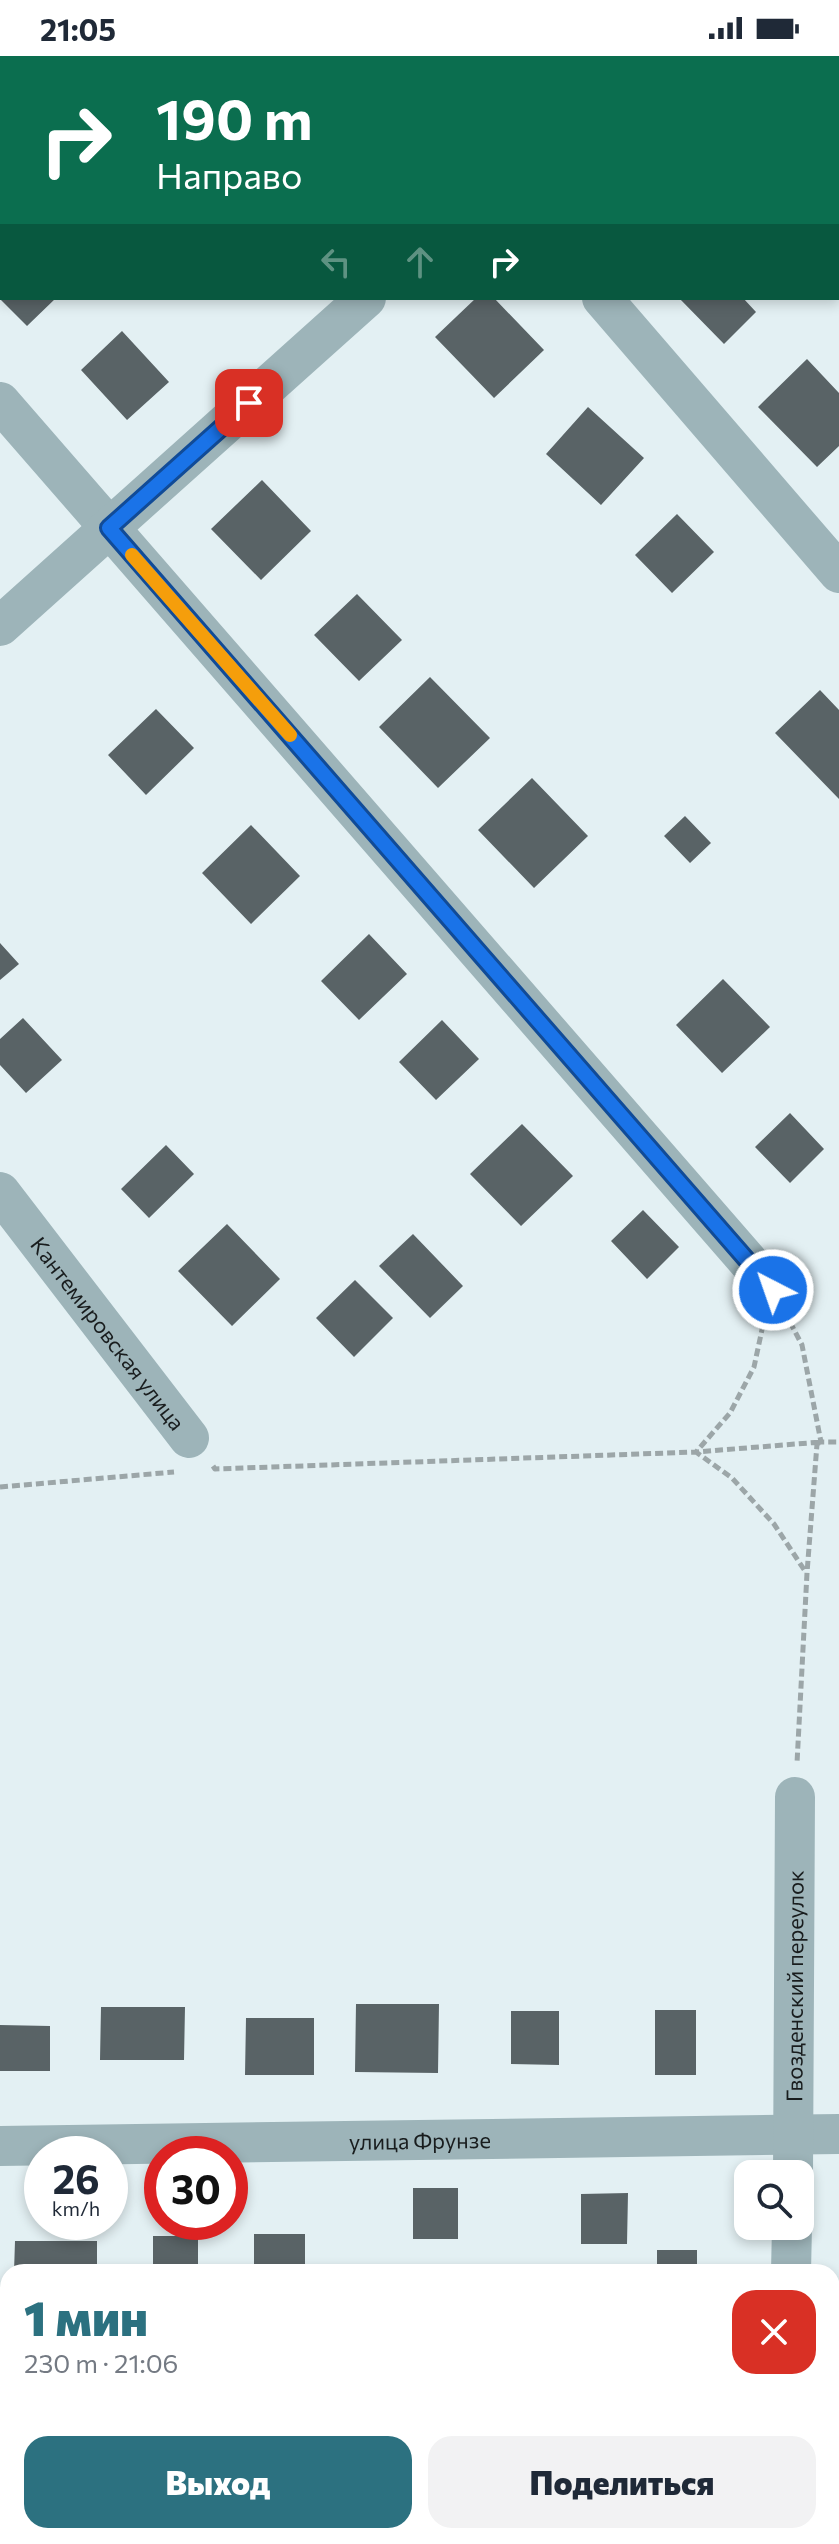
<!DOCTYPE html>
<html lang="ru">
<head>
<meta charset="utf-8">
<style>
	:root { --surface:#fff; --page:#f2f2f3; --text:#1f2937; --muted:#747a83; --accent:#2c7180 }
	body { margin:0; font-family:Commissioner,sans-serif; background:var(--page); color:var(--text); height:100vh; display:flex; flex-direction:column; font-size:30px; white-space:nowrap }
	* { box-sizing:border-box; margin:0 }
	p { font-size:26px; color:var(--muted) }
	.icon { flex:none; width:44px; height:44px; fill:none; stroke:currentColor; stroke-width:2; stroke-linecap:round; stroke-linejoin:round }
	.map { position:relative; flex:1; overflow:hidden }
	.sheet { position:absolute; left:0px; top:2208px; width:840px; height:280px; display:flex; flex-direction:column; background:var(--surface); border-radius:24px 24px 0 0; box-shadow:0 4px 12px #0003 }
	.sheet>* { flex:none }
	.guide { position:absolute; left:0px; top:0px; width:840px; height:244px; box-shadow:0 4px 12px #0003; background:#0b6e4f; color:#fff; overflow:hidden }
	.controls { position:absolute; left:734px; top:2104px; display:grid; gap:16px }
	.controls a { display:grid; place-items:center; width:80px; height:80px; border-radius:16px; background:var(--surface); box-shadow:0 4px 12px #0003; font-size:40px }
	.speed { position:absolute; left:24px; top:2080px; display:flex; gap:16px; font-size:40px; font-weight:700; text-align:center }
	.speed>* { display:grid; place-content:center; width:104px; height:104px; border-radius:50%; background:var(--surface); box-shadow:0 4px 12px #0003; line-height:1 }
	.speed small { font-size:20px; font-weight:400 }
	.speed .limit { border:12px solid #d22; background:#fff; color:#111 }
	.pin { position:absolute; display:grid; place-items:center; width:68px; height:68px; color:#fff; margin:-34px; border-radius:16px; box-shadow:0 4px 12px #0006 }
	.me { position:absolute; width:88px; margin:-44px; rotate:319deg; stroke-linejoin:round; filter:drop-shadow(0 0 6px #0008) }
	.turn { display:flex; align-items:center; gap:28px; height:168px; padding:0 24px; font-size:36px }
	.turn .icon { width:104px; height:104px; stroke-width:2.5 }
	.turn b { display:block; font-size:56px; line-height:68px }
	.lanes { display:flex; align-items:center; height:76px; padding:0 24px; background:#0003; justify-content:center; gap:40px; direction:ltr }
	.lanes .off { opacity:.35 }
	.round { display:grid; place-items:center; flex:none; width:84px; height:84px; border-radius:24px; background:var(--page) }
	.overview { display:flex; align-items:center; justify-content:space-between; height:136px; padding:0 24px }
	h1 { font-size:48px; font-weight:800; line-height:60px; color:var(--accent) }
	.action { display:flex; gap:16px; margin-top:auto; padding:16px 24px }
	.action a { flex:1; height:92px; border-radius:24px; background:var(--accent); color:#fff; font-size:32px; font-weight:800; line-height:92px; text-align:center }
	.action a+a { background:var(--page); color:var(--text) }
	.status { display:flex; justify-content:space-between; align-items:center; height:56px; padding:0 40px; background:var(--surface); direction:ltr }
	.status svg { height:22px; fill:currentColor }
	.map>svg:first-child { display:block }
	.building { fill:#596366 }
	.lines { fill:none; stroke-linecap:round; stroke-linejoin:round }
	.path { stroke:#9ca6a8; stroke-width:5; stroke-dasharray:8 4; stroke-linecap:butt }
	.street { stroke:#9db4b9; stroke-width:40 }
	.route-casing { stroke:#114b97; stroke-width:20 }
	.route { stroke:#1a73e8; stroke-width:14 }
	.slow { stroke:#f59e0b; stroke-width:14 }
	.labels { text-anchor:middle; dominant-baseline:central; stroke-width:8; stroke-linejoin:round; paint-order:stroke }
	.street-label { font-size:22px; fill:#191d1e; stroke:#fff }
</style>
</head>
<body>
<div class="status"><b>21:05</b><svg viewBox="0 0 49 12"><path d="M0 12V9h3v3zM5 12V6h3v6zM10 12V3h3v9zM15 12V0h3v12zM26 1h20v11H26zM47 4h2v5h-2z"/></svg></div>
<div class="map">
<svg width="839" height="2488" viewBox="0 0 839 2488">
	<rect width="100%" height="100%" fill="#e3f0f3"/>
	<!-- building -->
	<path class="building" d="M2,242H56L27,270L0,243Z
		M476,242H494L544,294L494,342L435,281Z
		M679,242H743L756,256L724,288Z
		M122,275L169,326L127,364L81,314Z
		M807,303L839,337V390L817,411L758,351Z
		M588,351L644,402L601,449L546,398Z
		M262,424L311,475L261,524L211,473Z
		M677,458L714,496L672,537L635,499Z
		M357,538L402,584L359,625L314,579Z
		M430,621L490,682L438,732L379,671Z
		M820,634L839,654V743L775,677Z
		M156,653L194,692L146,739L108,699Z
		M532,722L588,780L534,832L478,774Z
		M685,760L711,787L690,807L664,780Z
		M251,769L300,820L251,868L202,817Z
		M369,878L407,918L359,964L321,925Z
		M0,887L19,908L0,924Z
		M723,923L770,971L722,1017L676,969Z
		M23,962L62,1004L26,1037L0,1009V983Z
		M442,964L479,1003L436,1044L399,1006Z
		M790,1057L824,1093L790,1127L755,1091Z
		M522,1068L573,1120L521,1170L470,1118Z
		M166,1089L194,1118L149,1162L121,1133Z
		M643,1154L679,1191L647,1223L611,1185Z
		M227,1168L280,1223L232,1270L178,1215Z
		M413,1178L463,1230L430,1262L379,1210Z
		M355,1224L393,1262L354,1301L316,1262Z
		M356,1948H439L438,2017L355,2016Z
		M101,1951H185L184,2004H100Z
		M655,1954H696V2019H655Z
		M511,1955H559V2009L511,2008Z
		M246,1962H314V2019H245Z
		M0,1969L50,1970V2015H0Z
		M413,2132H458V2183H413Z
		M628,2137L627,2188H581V2138Z
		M254,2178H305V2216H254Z
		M153,2180H198V2216H153Z
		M15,2185H97V2216H14Z
		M657,2194H697V2216H657Z
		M268,2480H320V2488H268Z
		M387,2480H443V2488H387Z"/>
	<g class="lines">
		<!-- path -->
		<path class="path" d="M790,1266L802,1289L821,1386H839
			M763,1269L754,1311L730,1357L696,1396L732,1422L774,1468L805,1515
			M213,1410L215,1413L696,1396L821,1386L817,1388L807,1517L797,1707
			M0,1431L174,1416"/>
		<!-- street -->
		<g class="street">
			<path d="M394,0L395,2"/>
			<path d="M634,2L636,0"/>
			<path d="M602,242L839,517"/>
			<path d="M0,346L773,1234"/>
			<path d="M0,570L366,242"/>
			<path id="s1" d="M0,1136L189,1382"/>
			<path id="s2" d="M0,2090L839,2078"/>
			<path id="s3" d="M793,2118L795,1741"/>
			<path d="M791,2216L792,2170"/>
			<path d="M784,2488V2480"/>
		</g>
	</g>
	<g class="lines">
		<!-- route casing -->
		<g class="route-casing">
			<path id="route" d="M249,347L109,472L773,1234"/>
		</g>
		<!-- route -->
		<use href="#route" class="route"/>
		<!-- slow -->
		<path class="slow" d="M132,499L290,679"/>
	</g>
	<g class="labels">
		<!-- street labels -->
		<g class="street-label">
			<text stroke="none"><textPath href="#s1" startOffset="178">Кантемировская улица</textPath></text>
			<text stroke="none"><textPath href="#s3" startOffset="188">Гвозденский переулок</textPath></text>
			<text stroke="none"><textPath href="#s2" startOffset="420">улица Фрунзе</textPath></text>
		</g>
	</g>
</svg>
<div class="controls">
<a><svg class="icon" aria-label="search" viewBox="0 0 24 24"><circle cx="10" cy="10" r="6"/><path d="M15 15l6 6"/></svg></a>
</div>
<div class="speed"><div>26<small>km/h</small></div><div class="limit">30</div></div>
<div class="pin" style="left:249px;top:347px;background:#d93025"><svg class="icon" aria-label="arrive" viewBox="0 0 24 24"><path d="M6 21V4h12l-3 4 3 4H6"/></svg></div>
<svg class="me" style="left:773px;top:1234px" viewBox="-20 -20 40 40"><circle r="17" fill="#1a73e8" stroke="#fff" stroke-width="3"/><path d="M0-11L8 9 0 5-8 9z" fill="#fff"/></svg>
<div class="guide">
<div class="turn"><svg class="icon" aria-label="right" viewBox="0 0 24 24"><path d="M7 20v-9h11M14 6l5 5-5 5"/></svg><div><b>190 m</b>Направо</div></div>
<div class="lanes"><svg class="icon off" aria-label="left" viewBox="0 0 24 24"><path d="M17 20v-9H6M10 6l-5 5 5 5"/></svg><svg class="icon off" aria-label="ahead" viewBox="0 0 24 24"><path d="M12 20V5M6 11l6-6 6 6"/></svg><svg class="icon" aria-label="right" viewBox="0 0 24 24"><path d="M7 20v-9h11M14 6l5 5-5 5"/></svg></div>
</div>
<section class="sheet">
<div class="overview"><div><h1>1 мин</h1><p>230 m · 21:06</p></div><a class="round" style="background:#d93025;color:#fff"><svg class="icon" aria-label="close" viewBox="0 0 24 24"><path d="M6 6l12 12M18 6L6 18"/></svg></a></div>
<div class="action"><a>Выход</a><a>Поделиться</a></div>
</section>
</div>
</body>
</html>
